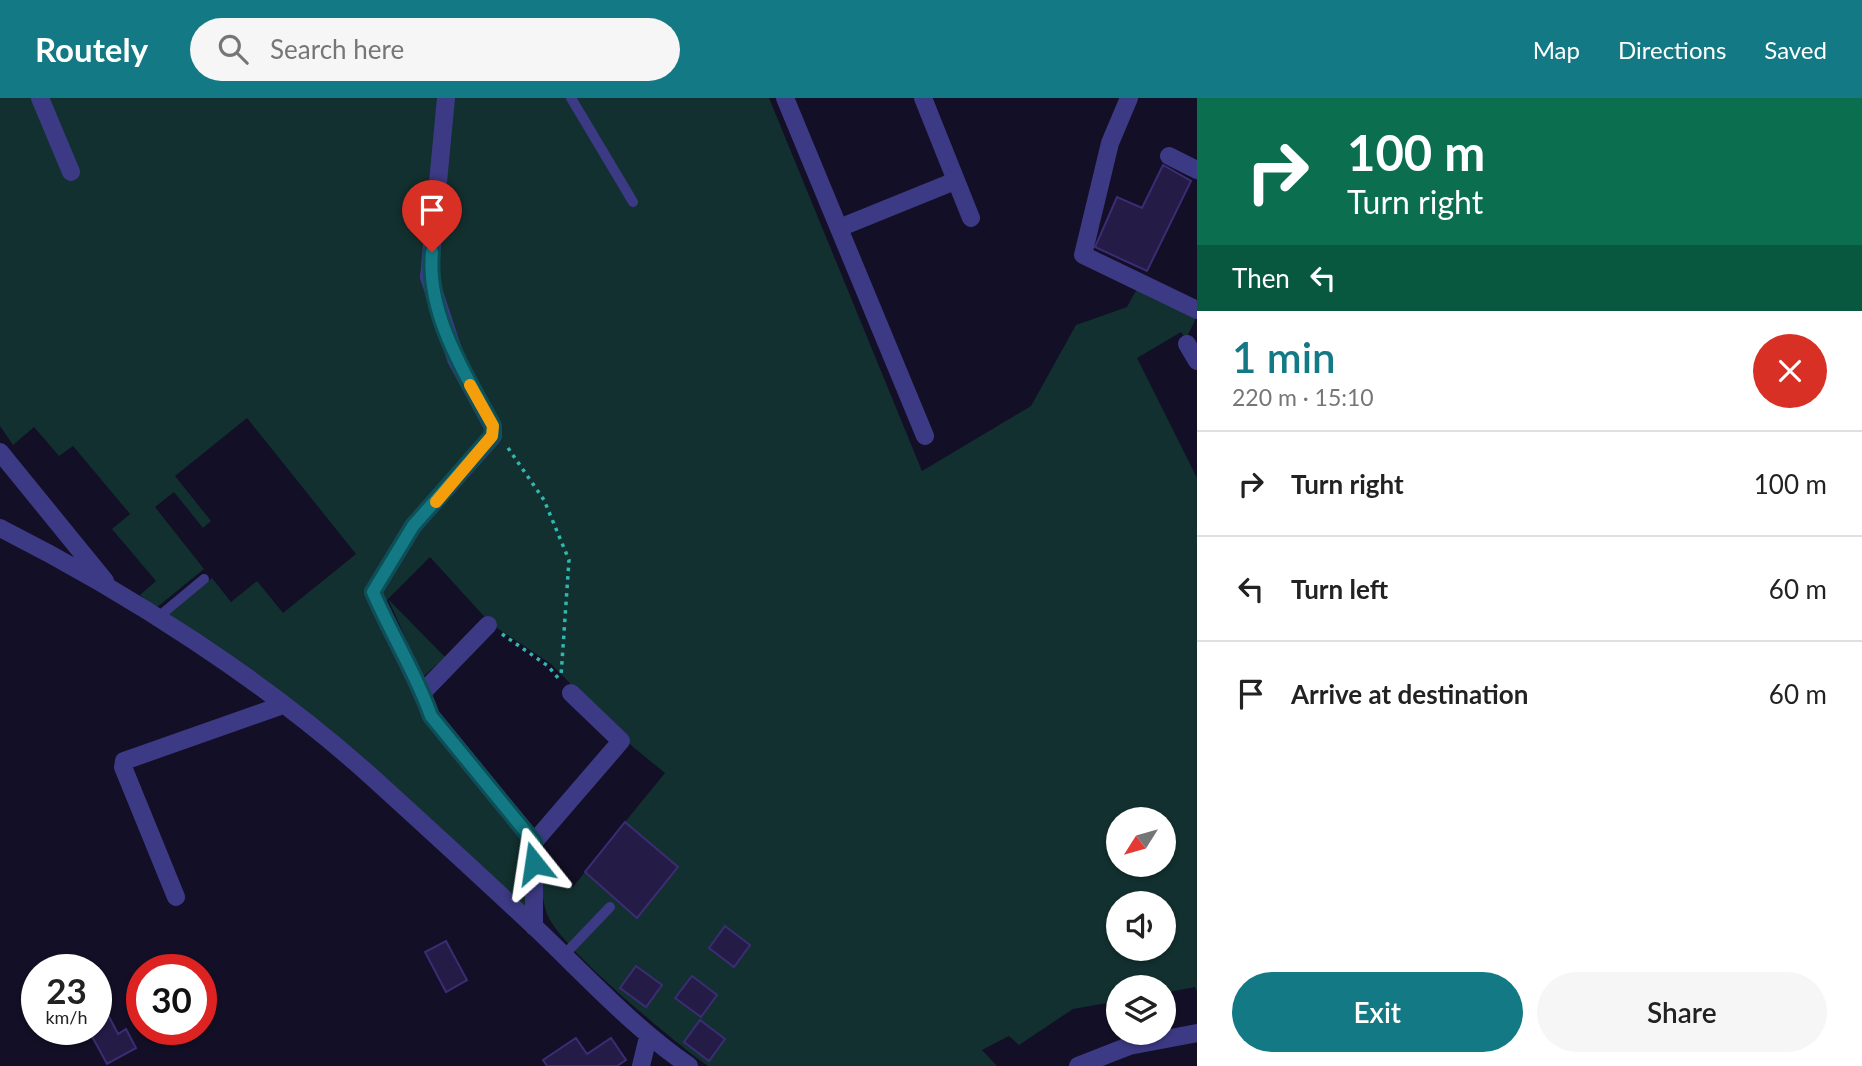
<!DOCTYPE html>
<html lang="en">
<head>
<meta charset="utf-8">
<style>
	:root { --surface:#fff; --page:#f6f6f6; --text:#222; --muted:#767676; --line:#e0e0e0; --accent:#137a85 }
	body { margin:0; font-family:Lato,sans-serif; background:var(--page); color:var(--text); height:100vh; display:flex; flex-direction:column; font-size:26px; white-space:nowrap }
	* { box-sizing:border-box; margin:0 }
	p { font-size:23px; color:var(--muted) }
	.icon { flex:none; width:38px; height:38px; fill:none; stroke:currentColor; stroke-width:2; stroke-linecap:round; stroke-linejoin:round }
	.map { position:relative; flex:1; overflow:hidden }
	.panel { display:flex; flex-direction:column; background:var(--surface); width:665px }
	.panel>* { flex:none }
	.top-card { background:#0b6e4f; color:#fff; overflow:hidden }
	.needle { width:46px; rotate:233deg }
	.controls { position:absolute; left:1106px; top:709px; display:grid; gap:14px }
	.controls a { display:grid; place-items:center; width:70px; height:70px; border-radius:50%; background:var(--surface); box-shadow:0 2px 5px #0004; font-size:35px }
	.speed { position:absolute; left:21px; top:856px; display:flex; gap:14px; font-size:35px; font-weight:700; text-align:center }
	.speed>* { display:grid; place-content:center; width:91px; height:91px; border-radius:50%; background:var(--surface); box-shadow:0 2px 5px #0004; line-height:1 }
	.speed small { font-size:18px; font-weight:400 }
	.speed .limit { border:10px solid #d22; background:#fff; color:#111 }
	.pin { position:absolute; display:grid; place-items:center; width:60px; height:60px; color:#fff; margin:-72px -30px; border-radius:50% 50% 50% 0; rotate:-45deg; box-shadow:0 0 7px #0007 }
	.pin .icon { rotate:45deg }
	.me { position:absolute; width:77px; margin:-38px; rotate:345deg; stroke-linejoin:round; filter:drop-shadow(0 0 5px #0008) }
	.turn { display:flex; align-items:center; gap:24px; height:147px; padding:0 35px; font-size:32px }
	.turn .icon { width:91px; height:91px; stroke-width:2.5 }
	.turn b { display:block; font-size:49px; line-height:60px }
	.then { display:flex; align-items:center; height:66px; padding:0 35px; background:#0003; gap:14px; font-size:26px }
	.round { display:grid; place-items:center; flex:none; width:74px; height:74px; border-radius:37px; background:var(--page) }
	.overview { display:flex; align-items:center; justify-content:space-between; height:119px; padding:0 35px }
	h1 { font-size:42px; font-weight:600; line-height:52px; color:var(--accent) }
	.action { display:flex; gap:14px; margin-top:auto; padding:14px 35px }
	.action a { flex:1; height:80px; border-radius:42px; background:var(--accent); color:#fff; font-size:28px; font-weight:600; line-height:80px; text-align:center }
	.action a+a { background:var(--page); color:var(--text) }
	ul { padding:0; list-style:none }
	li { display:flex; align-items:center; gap:21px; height:105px; padding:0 35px; border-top:2px solid var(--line) }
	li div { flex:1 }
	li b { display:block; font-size:26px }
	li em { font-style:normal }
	header { display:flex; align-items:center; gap:42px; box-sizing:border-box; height:98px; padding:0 35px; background:var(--accent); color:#fff }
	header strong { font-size:33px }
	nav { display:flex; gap:38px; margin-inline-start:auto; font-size:24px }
	.search { width:490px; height:63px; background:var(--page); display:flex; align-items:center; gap:18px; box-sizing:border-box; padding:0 24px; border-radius:38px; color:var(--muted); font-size:26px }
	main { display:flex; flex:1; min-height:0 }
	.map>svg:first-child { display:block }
	.green { fill:#12302f; fill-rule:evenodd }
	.building { fill:#241b47; stroke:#3b2d73; stroke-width:2 }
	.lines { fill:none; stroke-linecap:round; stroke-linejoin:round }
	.path { stroke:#2fb8b0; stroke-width:3.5; stroke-dasharray:3.5 5; stroke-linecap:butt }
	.lane { stroke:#3d3a85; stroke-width:10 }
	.street { stroke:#3d3a85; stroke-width:18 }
	.route-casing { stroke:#0c4f56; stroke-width:18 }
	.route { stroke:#137a85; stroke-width:12 }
	.slow { stroke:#f59e0b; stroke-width:12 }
</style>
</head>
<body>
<header>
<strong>Routely</strong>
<div class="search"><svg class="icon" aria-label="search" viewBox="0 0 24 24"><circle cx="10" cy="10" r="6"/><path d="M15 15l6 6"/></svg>Search here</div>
<nav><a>Map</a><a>Directions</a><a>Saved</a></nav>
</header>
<main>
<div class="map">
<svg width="1197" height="968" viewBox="0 0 1197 968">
	<rect width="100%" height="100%" fill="#130f26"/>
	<!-- green -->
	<path class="green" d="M0,0H769L922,373L1031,308L1076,227L1127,209L1138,189L1197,218L1186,241L1181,234L1137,260L1197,380V894L1195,889L1164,895V889H1118V903L1073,911L1019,947L1009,938L982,952L997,968H708C675,945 560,850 547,816C541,801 542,779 540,763L573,789L585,774L637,820L678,769L625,724L665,675L633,649L551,566L491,526L430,459L388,501L445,559L423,579L388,501L378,511L418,593L529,744L530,819L455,752L163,520L212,480L231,504L257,483L283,515L356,456L247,320L175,378L211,423L203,430L174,394L155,409L204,471L156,510L140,497L156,483L112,431L130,416L73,348L59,358L34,329L13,347L0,328ZM1118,721H1164V766H1118ZM1118,805H1164V850H1118Z"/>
	<!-- building -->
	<path class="building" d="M1163,67L1191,83L1147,173L1095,149L1117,99L1142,110Z
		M625,724L678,769L637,820L585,774Z
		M725,828L750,847L734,869L709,850Z
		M446,843L467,882L446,894L425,854Z
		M636,868L662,887L646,909L620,890Z
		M692,878L717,897L701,919L675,900Z
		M100,901L118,936L126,931L136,950L107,966L88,931H96V903Z
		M700,922L725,941L709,963L684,944Z
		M576,940L587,956L611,940L626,962L617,968H547L543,962Z"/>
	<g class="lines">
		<!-- path -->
		<path class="path" d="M508,350L544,402L569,462L561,578
			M502,536L548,568L559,581"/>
		<!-- lane -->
		<path class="lane" d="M571,0L633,104
			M157,520L204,481
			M564,857L610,809"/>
		<!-- street -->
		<path class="street" d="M40,0L71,74
			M446,0L429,179L456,261L493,329V338L413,428L373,494C391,536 416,576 431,618L534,744V829
			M785,0L925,338
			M923,0L971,120
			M1129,0L1110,45L1083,157L1197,212
			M1169,58L1197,72
			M839,130L955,83
			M1187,246L1197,263
			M0,354L105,483
			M0,430C127,494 267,584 373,680C429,731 485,782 540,834C589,881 633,929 689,968
			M423,594L488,527
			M534,744L621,643L571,595
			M176,799L123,669L124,663L283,607
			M641,968L648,939
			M1078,968L1129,948L1197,935"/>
	</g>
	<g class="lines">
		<!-- route casing -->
		<g class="route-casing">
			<path id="route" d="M432,154C426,215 465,276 493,328L492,338L413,428L373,494C391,536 416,575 431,618L534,744V765"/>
		</g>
		<!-- route -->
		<use href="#route" class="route"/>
		<!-- slow -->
		<path class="slow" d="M436,404L492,338L493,328L470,287"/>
	</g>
</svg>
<div class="controls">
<a><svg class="needle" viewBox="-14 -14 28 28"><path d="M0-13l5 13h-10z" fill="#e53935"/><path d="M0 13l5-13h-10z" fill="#767676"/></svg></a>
<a><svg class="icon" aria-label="sound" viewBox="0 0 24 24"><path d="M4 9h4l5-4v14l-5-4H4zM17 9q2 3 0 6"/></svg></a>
<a><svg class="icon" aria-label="layers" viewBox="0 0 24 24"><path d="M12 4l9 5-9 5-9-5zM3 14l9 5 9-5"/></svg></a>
</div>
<div class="speed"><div>23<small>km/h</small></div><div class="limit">30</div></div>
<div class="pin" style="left:432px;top:154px;background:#d93025"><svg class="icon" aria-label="arrive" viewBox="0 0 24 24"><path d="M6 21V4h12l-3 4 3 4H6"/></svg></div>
<svg class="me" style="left:534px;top:765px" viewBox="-20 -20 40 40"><path d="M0-17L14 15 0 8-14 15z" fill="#137a85" stroke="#fff" stroke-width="4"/></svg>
</div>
<section class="panel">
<div class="top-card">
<div class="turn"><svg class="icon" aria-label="right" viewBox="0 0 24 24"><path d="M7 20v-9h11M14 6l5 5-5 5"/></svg><div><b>100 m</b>Turn right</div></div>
<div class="then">Then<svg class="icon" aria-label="left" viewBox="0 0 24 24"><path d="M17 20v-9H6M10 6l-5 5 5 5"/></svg></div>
</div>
<div class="overview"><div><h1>1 min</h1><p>220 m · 15:10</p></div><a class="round" style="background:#d93025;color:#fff"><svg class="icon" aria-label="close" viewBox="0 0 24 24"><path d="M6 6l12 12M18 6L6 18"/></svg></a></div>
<ul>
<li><svg class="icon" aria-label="right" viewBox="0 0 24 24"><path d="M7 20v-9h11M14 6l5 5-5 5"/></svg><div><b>Turn right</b></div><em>100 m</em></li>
<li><svg class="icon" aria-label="left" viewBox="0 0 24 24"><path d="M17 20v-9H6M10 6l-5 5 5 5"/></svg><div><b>Turn left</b></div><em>60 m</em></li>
<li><svg class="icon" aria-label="arrive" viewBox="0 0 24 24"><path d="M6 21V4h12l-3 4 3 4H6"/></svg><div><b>Arrive at destination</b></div><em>60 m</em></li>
</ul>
<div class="action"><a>Exit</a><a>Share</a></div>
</section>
</main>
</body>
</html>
